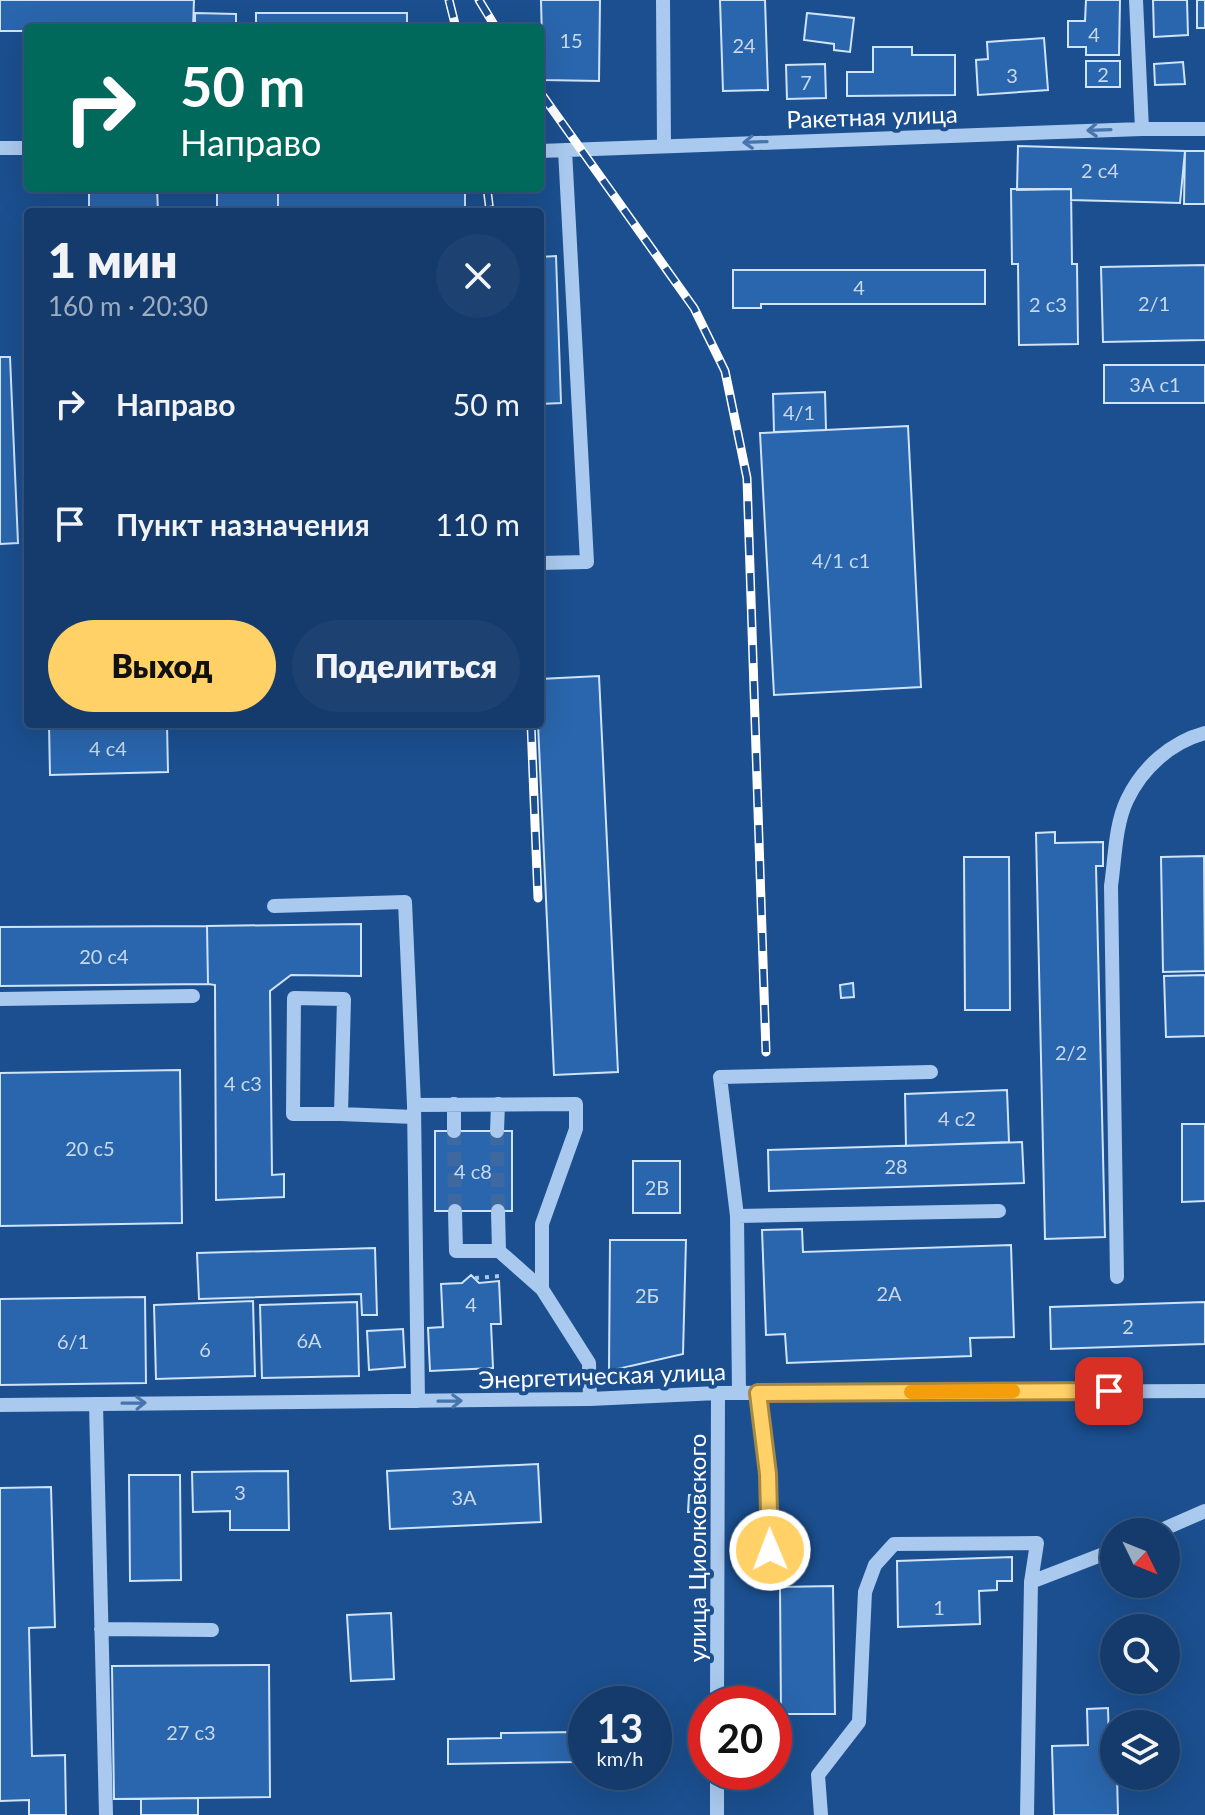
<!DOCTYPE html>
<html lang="ru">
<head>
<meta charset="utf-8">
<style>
	:root { --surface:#143b6b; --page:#1d4271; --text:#f1f3f6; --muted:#9dadc1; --line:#33557e; --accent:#ffd166 }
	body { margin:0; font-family:Lato,sans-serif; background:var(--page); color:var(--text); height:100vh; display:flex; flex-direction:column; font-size:30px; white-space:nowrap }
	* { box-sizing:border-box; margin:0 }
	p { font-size:26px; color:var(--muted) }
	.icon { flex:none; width:44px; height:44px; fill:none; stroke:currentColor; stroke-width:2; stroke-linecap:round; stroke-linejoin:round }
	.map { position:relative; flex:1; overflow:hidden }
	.panel { position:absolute; left:24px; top:208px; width:520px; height:520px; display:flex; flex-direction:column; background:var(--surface); border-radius:8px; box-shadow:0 8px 32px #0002,0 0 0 2px var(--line) }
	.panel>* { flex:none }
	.guide { position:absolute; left:24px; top:24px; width:520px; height:168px; border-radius:8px; box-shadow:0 8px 32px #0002,0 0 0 2px var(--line); background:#00695c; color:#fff; overflow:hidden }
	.needle { width:52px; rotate:133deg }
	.controls { position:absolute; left:1100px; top:1518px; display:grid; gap:16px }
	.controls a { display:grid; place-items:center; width:80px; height:80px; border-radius:50%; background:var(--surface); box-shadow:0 8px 32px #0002,0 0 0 2px var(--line); font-size:40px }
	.speed { position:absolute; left:568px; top:1686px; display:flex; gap:16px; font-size:40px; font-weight:700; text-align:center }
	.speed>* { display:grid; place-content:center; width:104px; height:104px; border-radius:50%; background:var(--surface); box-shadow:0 8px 32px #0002,0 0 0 2px var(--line); line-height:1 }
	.speed small { font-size:20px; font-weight:400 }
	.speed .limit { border:12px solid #d22; background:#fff; color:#111 }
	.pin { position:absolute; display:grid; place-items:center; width:68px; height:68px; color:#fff; margin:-34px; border-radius:16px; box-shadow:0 4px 12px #0006 }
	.me { position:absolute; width:88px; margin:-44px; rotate:359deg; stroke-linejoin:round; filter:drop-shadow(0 0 6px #0008) }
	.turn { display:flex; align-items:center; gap:28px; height:168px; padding:0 24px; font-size:36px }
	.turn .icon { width:104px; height:104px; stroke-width:2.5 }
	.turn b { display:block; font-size:56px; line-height:68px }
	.round { display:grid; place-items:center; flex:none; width:84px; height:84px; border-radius:42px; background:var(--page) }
	.head { display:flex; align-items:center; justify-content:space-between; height:136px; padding:0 24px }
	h1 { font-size:48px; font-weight:800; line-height:60px }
	.button { display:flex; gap:16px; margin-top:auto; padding:16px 24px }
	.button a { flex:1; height:92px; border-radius:48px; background:var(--accent); color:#111; font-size:32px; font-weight:800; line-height:92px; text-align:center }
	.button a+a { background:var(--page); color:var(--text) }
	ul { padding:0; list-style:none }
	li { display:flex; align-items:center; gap:24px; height:120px; padding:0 24px }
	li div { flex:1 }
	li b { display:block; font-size:30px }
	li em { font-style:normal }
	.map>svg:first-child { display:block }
	.building { fill:#2a66ad; stroke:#cfe3fa; stroke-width:2 }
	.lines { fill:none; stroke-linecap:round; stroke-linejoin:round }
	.minor-tunnel { stroke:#3d69a0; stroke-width:14; stroke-dasharray:14 7; stroke-linecap:butt }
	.path { stroke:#a9c9ee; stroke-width:4; stroke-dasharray:4 6; stroke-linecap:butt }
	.minor { stroke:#a9c9ee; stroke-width:14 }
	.rail-casing { stroke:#fff; stroke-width:9 }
	.rail { stroke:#1b4f8f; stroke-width:6; stroke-dasharray:18; stroke-linecap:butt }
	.oneway { stroke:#4674ac }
	.route-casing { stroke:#a68842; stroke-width:20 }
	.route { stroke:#ffd166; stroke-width:14 }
	.slow { stroke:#f59e0b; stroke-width:14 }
	.labels { text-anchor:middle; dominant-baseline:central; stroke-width:8; stroke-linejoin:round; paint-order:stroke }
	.number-label { font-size:20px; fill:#cad9ea }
	.street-label { font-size:24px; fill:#fff; stroke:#1b4f8f }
</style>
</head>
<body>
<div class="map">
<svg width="1205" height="1815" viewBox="0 0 1205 1815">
	<rect width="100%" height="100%" fill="#1b4f8f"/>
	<!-- building -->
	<path class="building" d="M0,0H194L193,28H28V31H0Z
		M541,0H600L599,81L543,80Z
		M720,0H765L768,90L723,91Z
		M1086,0H1120L1119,55H1086V47H1068V21H1085Z
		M1153,0H1187L1188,35L1154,37Z
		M1197,0H1205V28H1197Z
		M195,13L236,14V28H195Z
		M256,13H407V28H256Z
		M807,13L854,18L850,52L834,50V44L804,40Z
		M1044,38L1048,90L978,95L976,60L988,59L987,42Z
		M873,47H912V55H955V95L847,96V72H873Z
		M1086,61H1120V87H1086Z
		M1183,62L1185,84L1155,85L1154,64Z
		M825,64L826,98L787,99L786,65Z
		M1018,146L1185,151L1180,203L1071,200V189L1017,190Z
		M1185,151H1205V204H1184Z
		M89,188H157L158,212H89Z
		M217,188H278V212H217Z
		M278,188H465V212H278Z
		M1011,189H1071L1072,264H1077L1078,344L1019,345L1018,264H1012Z
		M556,256L561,403L540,404V257Z
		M1205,265V340L1103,342L1101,267Z
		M733,270H985V304H761V308H733Z
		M0,357H10L18,543L0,544Z
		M1104,365H1205V403H1104Z
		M825,392L826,430L774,432L773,394Z
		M908,426L921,687L774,695L760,433Z
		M599,676L618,1072L554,1075L538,724H540V679Z
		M49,724H167L168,772L50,775Z
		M1055,832V843L1103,842V866H1096L1105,1237L1045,1239L1036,833Z
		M1204,856L1205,971L1163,972L1161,857Z
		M964,857H1009L1010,1010H965Z
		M361,924V976L291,975L270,991L272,1175L284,1174V1197L216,1200L215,985L208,984L207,926Z
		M207,926L208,984L0,986V927Z
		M1205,975V1036L1166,1037L1164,976Z
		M853,983L854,997L841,998L840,985Z
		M180,1070L182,1223L0,1226V1073Z
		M1007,1090L1009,1142L906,1146L905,1094Z
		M1182,1124H1205V1201L1182,1202Z
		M435,1131H512V1211H435Z
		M1022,1142L1024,1183L769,1191L768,1150Z
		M633,1161H680V1213H633Z
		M802,1229L803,1252L1011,1245L1014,1337L970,1338L971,1356L787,1363L785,1334L766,1335L762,1230Z
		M610,1240H686L683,1354L609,1371Z
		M375,1248L377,1315H362L361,1294L199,1299L197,1253Z
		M471,1275L479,1283L499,1281L501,1324H491L493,1368L430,1371L428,1328L443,1327L441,1284L462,1283Z
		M145,1297L146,1383L0,1385V1299Z
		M253,1301L255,1376L156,1379L154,1305Z
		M357,1302L359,1376L262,1378L260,1305Z
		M1205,1302V1344L1051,1349L1050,1307Z
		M403,1329L405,1367L369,1370L367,1331Z
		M538,1464L541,1522L390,1529L387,1471Z
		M288,1471L289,1530H230V1511L193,1512L192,1472Z
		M129,1475H180L181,1580L130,1581Z
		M51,1487L55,1627L29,1628L32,1756L65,1755L66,1815H29V1800L0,1801V1488Z
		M689,1495H706V1512H688Z
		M1012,1557V1581H997V1590L979,1591L980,1624L898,1627L897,1561Z
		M833,1586L835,1714H781L780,1587Z
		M391,1613L394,1679L351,1681L347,1615Z
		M269,1665L270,1797L114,1799L112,1666Z
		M1108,1708L1109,1745L1114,1744V1776H1117L1118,1815H1054L1052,1746L1088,1745L1087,1709Z
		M577,1732V1762L448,1764V1739L501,1738V1733Z
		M198,1798V1815H141V1799Z"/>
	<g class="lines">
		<!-- minor-tunnel -->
		<path class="minor-tunnel" d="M454,1131L455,1211
			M497,1131L498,1211"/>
		<!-- path -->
		<path class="path" d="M475,1278L500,1276"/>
		<!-- minor -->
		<path class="minor" d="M663,0L664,145
			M1136,0L1142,129
			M0,148H28
			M540,151L1142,129H1205
			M540,563L587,562L565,150
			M274,906L405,902L414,1105L418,1401
			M0,999L193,996
			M414,1105L576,1104V1129L542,1224V1289L589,1363L590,1399
			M341,1114H293L294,998L344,999L341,1114L414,1117
			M454,1131V1104
			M497,1131L498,1104
			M455,1211L456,1251H499
			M498,1211L499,1251L542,1289
			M737,1216L720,1077L931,1072
			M1117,1277L1111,886C1115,859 1115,825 1127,800C1142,768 1171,742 1205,733
			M739,1393L737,1216L999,1211
			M758,1393L768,1474L770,1575
			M96,1404L106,1815
			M0,1405L590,1399L718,1393L1205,1391
			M1157,1532L1205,1511
			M1031,1582L1114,1550
			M101,1629L212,1630
			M717,1704L718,1393
			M717,1815V1772
			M821,1815L818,1775L859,1722L865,1592L875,1565L894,1544L1037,1543L1031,1582L1027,1815"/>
		<!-- rail casing -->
		<g class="rail-casing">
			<path id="rail" d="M449,0L456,28
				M479,0L496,28
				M540,92L694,308L725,371L747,478L766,1052
				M487,188L490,212
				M531,724L538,898"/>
		</g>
		<!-- rail -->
		<use href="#rail" class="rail"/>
	</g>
	<!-- one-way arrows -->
	<defs><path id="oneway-shaft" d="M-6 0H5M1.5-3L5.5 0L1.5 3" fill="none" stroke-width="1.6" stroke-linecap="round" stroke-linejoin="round" transform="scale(2)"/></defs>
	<g class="oneway">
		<use href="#oneway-shaft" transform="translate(1099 130) rotate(178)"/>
		<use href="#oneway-shaft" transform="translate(755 142) rotate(178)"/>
		<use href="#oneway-shaft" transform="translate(450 1401) rotate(-1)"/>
		<use href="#oneway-shaft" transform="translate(134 1403) rotate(-1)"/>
	</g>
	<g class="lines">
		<!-- route casing -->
		<g class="route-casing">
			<path id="route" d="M770,1550L768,1474L758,1393L1109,1391"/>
		</g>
		<!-- route -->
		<use href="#route" class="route"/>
		<!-- slow -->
		<path class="slow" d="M911,1392L1013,1391"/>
	</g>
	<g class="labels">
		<!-- number labels -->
		<g class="number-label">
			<text x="1094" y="34">4</text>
			<text x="571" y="40">15</text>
			<text x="744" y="45">24</text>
			<text x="1103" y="74">2</text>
			<text x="1012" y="75">3</text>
			<text x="806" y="82">7</text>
			<text x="1100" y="170">2 с4</text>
			<text x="859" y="287">4</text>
			<text x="1154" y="303">2/1</text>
			<text x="1048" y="304">2 с3</text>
			<text x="1155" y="384">3А с1</text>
			<text x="799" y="412">4/1</text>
			<text x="841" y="560">4/1 с1</text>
			<text x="108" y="748">4 с4</text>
			<text x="104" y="956">20 с4</text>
			<text x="1071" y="1052">2/2</text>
			<text x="243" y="1083">4 с3</text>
			<text x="957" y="1118">4 с2</text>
			<text x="90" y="1148">20 с5</text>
			<text x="896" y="1166">28</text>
			<text x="473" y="1171">4 с8</text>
			<text x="657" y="1187">2В</text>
			<text x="889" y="1293">2А</text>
			<text x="647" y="1295">2Б</text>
			<text x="471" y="1304">4</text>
			<text x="1128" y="1326">2</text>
			<text x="309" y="1340">6А</text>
			<text x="73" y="1341">6/1</text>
			<text x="205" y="1349">6</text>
			<text x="240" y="1492">3</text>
			<text x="464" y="1497">3А</text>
			<text x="939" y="1607">1</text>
			<text x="191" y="1732">27 с3</text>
		</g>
		<!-- street labels -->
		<g class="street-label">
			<text transform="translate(872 116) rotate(-2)">Ракетная улица</text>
			<text transform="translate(602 1375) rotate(-2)">Энергетическая улица</text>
			<text transform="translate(696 1548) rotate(-90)">улица Циолковского</text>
		</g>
	</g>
</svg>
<div class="controls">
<a><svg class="needle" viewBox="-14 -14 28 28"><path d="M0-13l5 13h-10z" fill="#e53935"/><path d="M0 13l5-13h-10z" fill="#9dadc1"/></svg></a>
<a><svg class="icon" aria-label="search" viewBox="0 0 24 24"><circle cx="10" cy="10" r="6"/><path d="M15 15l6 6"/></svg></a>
<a><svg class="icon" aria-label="layers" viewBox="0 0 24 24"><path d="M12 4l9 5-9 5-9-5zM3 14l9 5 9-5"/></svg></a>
</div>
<div class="speed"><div>13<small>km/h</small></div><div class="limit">20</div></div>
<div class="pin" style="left:1109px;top:1391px;background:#d93025"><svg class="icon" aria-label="arrive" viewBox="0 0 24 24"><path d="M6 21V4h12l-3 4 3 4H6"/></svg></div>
<svg class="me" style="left:770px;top:1550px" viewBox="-20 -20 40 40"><circle r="17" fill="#ffd166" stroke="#fff" stroke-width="3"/><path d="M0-11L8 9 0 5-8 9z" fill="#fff"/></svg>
<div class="guide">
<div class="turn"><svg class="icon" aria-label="right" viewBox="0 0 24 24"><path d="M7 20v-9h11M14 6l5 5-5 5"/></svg><div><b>50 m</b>Направо</div></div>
</div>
<section class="panel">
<div class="head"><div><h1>1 мин</h1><p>160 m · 20:30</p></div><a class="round"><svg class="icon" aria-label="close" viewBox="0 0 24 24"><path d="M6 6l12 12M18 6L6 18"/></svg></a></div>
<ul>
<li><svg class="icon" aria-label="right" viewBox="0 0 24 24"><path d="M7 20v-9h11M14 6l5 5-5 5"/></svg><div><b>Направо</b></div><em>50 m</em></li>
<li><svg class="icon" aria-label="arrive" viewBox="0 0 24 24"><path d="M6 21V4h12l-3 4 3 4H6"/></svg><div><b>Пункт назначения</b></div><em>110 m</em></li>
</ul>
<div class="button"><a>Выход</a><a>Поделиться</a></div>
</section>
</div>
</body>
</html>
